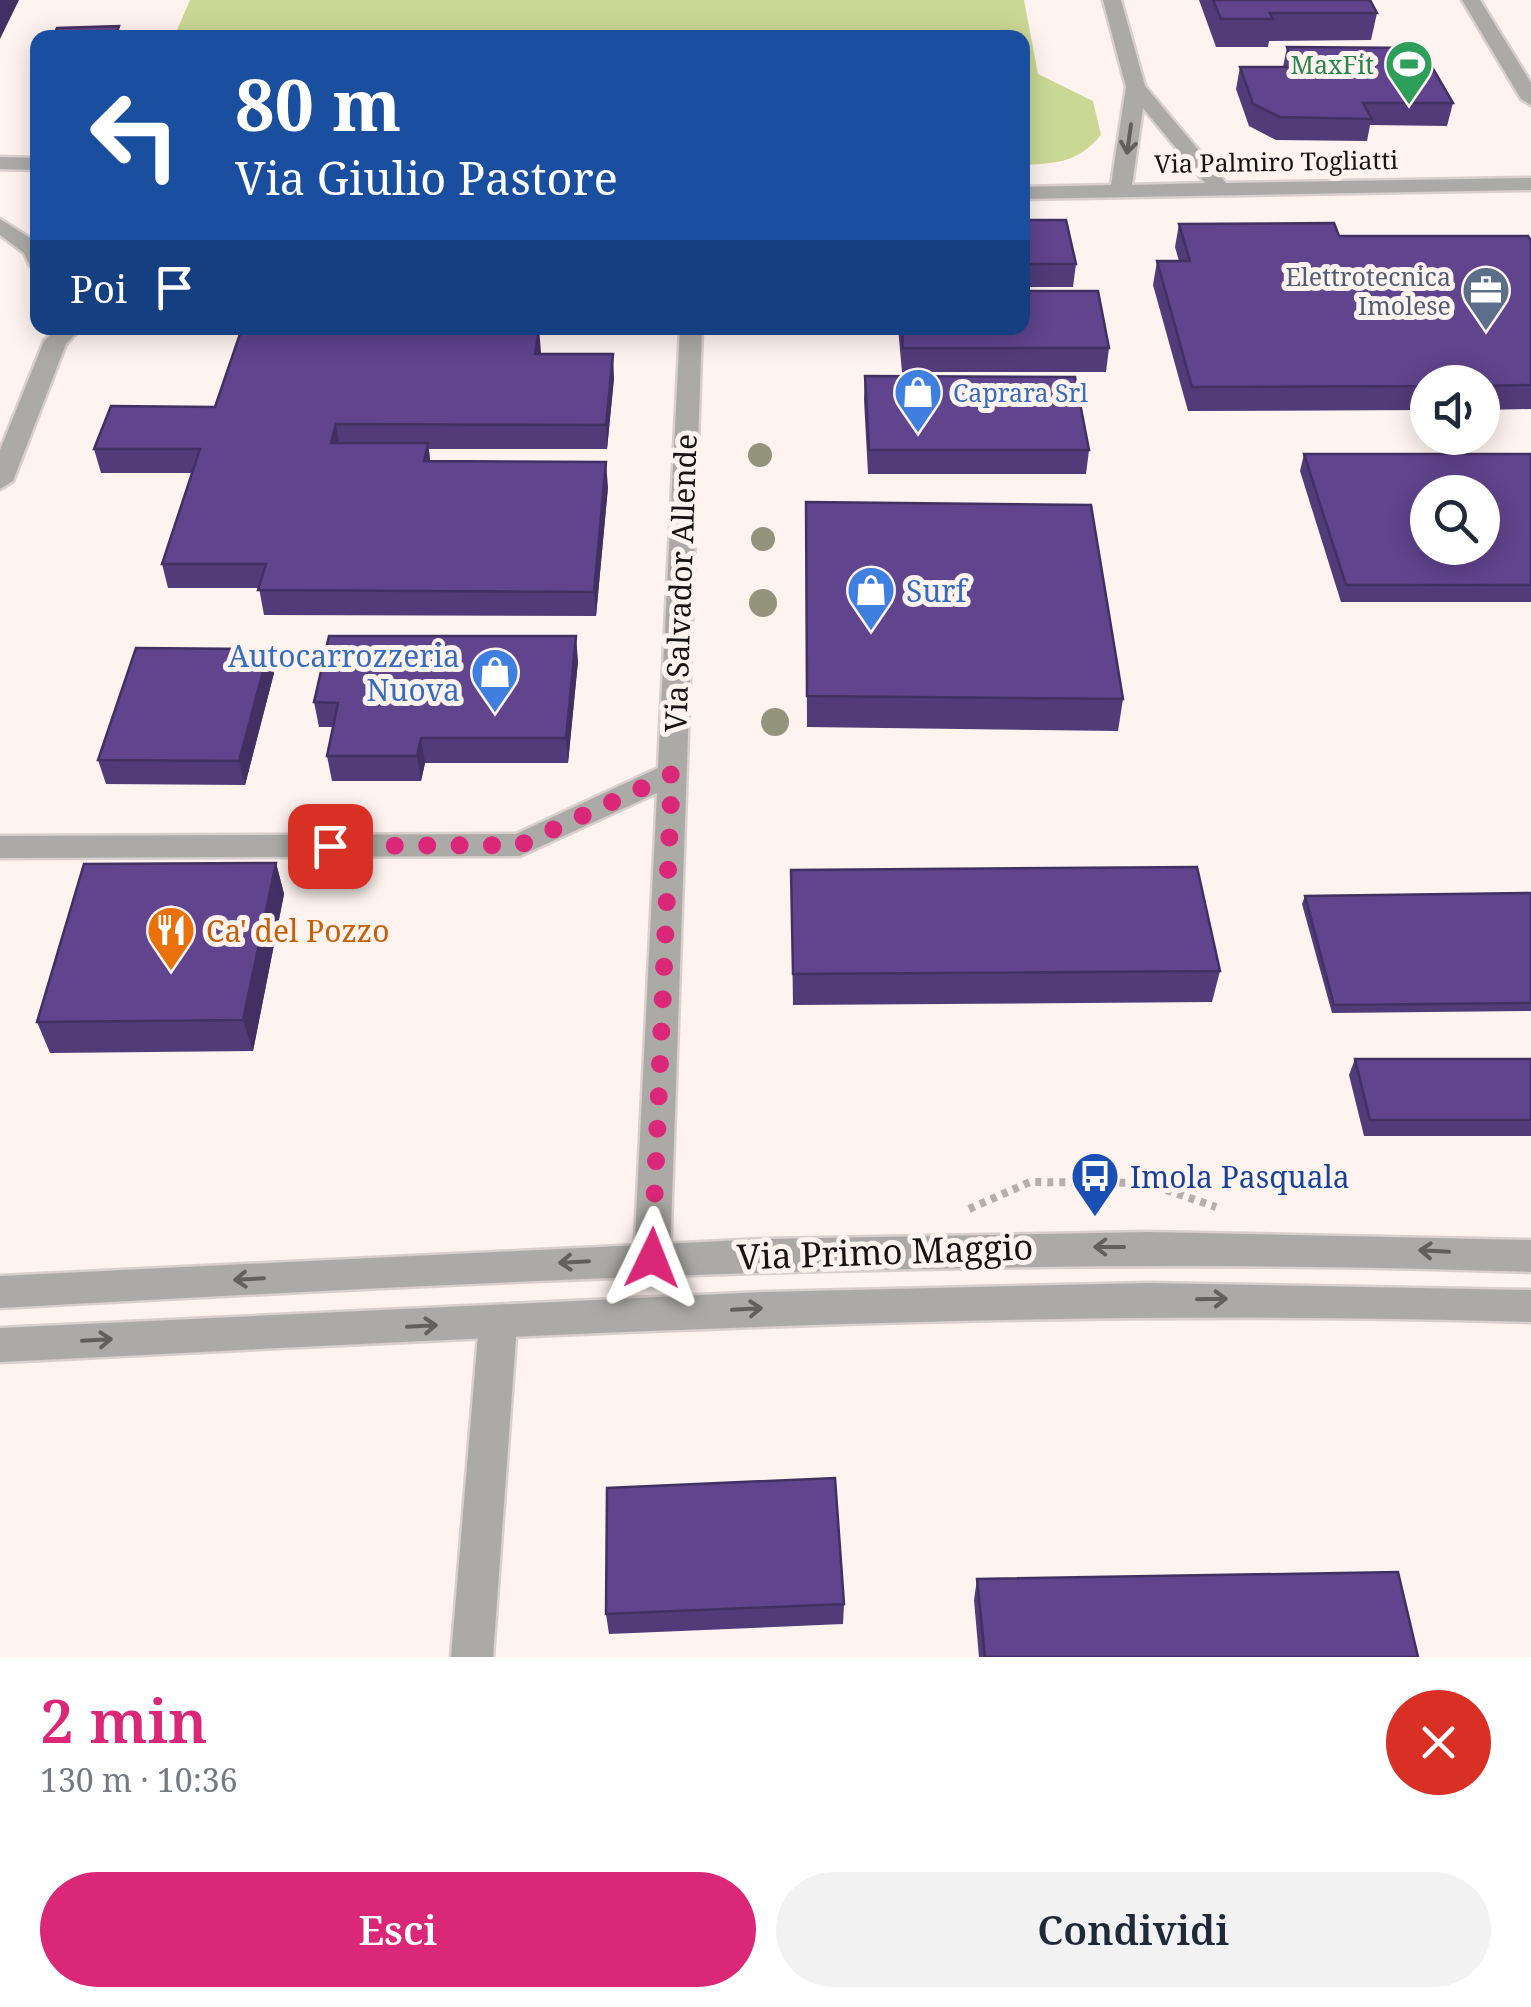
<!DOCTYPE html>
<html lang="it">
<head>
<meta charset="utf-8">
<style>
	:root { --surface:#fff; --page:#f2f2f3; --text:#1f2937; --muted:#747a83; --accent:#db2777 }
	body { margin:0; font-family:"Noto Serif",serif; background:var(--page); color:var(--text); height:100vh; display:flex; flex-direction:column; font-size:38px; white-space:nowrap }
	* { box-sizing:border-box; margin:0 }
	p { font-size:32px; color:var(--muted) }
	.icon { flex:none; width:55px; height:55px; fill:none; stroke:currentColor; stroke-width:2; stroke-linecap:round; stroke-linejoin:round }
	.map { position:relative; height:1657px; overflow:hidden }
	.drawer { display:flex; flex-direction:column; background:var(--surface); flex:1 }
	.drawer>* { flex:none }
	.banner { position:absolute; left:30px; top:30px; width:1000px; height:305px; border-radius:20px; box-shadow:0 5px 25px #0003; background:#1a4fa0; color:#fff; overflow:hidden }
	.controls { position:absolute; left:1410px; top:365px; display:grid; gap:20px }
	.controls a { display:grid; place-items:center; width:90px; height:90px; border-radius:50%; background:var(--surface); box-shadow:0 5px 25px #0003; font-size:50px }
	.pin { position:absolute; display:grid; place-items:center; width:85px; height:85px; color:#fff; margin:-42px; border-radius:20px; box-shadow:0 5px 15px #0006 }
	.me { position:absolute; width:110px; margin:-55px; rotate:2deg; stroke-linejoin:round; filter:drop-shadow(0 0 8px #0008) }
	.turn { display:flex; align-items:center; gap:35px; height:210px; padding:0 40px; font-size:45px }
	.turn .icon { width:130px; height:130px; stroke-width:2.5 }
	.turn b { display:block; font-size:70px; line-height:85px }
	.then { display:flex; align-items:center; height:95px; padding:0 40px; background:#0003; gap:20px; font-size:38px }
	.round { display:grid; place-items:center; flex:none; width:105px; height:105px; border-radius:52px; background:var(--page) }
	.overview { display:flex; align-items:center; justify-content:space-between; height:170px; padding:0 40px }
	h1 { font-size:60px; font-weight:600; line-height:75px; color:var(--accent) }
	.button { display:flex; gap:20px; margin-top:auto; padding:20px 40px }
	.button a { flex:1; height:115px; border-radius:60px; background:var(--accent); color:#fff; font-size:40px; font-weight:600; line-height:115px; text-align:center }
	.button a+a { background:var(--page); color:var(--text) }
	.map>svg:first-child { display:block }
	.green { fill:#cbd894 }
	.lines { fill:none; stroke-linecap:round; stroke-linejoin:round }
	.minor-casing { stroke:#d9cfcc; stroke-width:5 }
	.tertiary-casing { stroke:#d9cfcc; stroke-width:5 }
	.path { stroke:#b7aeab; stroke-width:8; stroke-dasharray:6 6; stroke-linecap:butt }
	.minor { fill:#acaaa6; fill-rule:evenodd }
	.tertiary { fill:#acaaa6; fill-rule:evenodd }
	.tree { fill:#94937c }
	.wall { fill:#533a79 }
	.shaded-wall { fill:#433063 }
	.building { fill:#60448d; stroke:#433063; stroke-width:2.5; fill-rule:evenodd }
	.oneway { stroke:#625f5c }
	.route { stroke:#db2777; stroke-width:18; stroke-dasharray:0 32.4 }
	.labels { text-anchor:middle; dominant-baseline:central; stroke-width:10; stroke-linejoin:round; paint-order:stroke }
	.far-leisure-label { font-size:25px; fill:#27864d; stroke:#fef3ef; text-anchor:end }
	.far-street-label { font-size:25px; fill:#181413; stroke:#fef3ef }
	.far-service-label { font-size:25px; fill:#4e5e75; stroke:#fef3ef; text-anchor:end }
	.far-shop-label { font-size:25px; fill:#366cbe; stroke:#fef3ef; text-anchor:start }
	.street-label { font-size:30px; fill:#181413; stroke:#fef3ef }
	.shop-label { font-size:30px; fill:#366cbe; stroke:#fef3ef; text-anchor:start }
	.food-label { font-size:30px; fill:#c56008; stroke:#fef3ef; text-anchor:start }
	.transit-label { font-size:30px; fill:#164399; stroke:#fef3ef; text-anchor:start }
	.near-street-label { font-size:35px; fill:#181413; stroke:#fef3ef }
</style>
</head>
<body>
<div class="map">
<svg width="1531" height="1657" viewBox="0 0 1531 1657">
	<rect width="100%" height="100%" fill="#fef3ef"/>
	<!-- green -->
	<path class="green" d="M190,0H1024L1038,74L1093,101L1101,135C1077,163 1058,163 1023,165L1022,38L174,37Z"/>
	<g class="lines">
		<!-- minor casing -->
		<g class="minor-casing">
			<path id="minor" d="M1103,0H1121L1145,86L1226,183L1531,178V190L1022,199V187L1111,185L1126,87ZM1143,108L1205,183L1132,185Z
				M1462,0H1480L1531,83V105L1521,99Z
				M0,157L38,158V170L0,169Z
				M0,219L38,243V267L30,266L24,253L0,235Z
				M57,328H81L66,344L13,481L0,489V450L44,341Z
				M680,328H702L670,1258L665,1269L652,1274L639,1269L634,1258L657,793L520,856L0,858V836L516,834L658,768Z
				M498,1307L511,1311L517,1323L493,1657H451L479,1323L485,1311Z"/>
		</g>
		<!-- tertiary casing -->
		<g class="tertiary-casing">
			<path id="tertiary" d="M1148,1232L1531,1240V1272C1020,1254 511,1280 0,1308V1276L765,1239Z
				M1148,1283L1531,1290V1322C1020,1306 511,1337 0,1362V1328L766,1292Z"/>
		</g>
		<!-- path -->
		<path class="path" d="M969,1209L1030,1182L1146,1183L1216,1207"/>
		<!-- minor -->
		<use href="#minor" class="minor"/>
		<!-- tertiary -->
		<use href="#tertiary" class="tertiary"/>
	</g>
	<!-- trees -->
	<g class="tree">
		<circle cx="760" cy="455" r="12"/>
		<circle cx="763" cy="539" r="12"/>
		<circle cx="763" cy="603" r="14"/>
		<circle cx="775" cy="722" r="14"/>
	</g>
	<!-- wall -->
	<path class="wall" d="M1199,0H1370L1377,13L1371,40L1269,41L1268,47H1216Z
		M1287,47L1453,103L1447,126L1370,125L1367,141L1276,140L1249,126L1236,89L1240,67H1283Z
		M1022,220L1076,264L1073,287H1022Z
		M1179,224L1339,236L1531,241V409L1482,410V382H1428V410L1188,411L1153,285L1157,261H1179L1175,247Z
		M898,328H1022L1109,348L1106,372H902Z
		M541,352V354L614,378L607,449H429L430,461L608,487L596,616L264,615L259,588H168L162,564L192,473H101L94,449L215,407Z
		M865,376L1089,450L1086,474H868L864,400Z
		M1304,454H1531V602H1341L1300,471Z
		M806,533L1123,699L1118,731L807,727Z
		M578,661L568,763H425L421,781H332L327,756L333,727H319L314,702Z
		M274,673L245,785L106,784L98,760Z
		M276,863L284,894L253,1051L50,1053L37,1022Z
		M791,870L1220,971L1212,1002L793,1005Z
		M1531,893V1011L1332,1013L1302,904L1305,896Z
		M1355,1059H1531V1136H1364L1349,1075Z
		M977,1579L1418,1657H979L974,1600Z
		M844,1604L843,1624L609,1634L606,1614Z"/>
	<!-- shaded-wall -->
	<path class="shaded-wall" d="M0,0H19L0,39Z
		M539,328L541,352L537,378L535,354Z
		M613,354L614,378L607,449L606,425Z
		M336,424L340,448L331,443Z
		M428,443L431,468L424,461Z
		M606,462L608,487L596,616L594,592Z
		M576,636L578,661L568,763L566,738Z
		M269,649L274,673L245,785L239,761Z
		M421,738L425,763L421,781L417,756Z
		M276,863L284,894L253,1051L243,1020Z"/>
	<!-- building -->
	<path class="building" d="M1213,0H1370L1377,13H1270L1273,19H1221Z
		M119,26L115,38H53L57,28Z
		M1287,47L1421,48L1453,103H1363L1372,119L1280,117L1253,104L1240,67H1295Z
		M1022,220H1066L1076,264H1022Z
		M1334,223L1339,236H1528L1531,241V385L1482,386V382H1428V386L1192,387L1157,261H1190L1179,224Z
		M1022,291H1098L1109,348H903L902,328H1022Z
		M242,328H539L535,354H613L606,425L336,424L331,443H428L424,461L606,462L594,592L258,590L266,564H162L200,449H94L111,406L215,407Z
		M865,376L1075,377L1089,450H869Z
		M1304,454H1531V585H1346ZM1428,492H1482V548H1428Z
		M806,502L1091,505L1123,699L807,696Z
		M329,636H576L566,738H421L417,756H327L338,703L314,702Z
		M136,648L269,649L239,761L98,760Z
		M276,863L243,1020L37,1022L84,864Z
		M1197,867L1220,971L793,974L791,870Z
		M1531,893V1003L1334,1005L1305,896Z
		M1355,1059H1531V1120H1370Z
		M835,1478L844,1604L606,1614L607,1488Z
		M1398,1572L1418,1657H985L977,1579Z"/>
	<!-- one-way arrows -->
	<defs><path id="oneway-shaft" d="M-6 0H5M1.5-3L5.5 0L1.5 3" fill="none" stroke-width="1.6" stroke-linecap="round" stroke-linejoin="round" transform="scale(2.5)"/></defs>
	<g class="oneway">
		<use href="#oneway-shaft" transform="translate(1129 139) rotate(98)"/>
		<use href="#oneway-shaft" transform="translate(1109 1247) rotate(180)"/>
		<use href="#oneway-shaft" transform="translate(1434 1251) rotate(-177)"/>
		<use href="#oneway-shaft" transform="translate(574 1262) rotate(177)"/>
		<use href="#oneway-shaft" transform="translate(249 1279) rotate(177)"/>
		<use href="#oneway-shaft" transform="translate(1212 1299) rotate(-1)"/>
		<use href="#oneway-shaft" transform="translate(747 1309) rotate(-3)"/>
		<use href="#oneway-shaft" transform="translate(422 1326) rotate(-3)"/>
		<use href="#oneway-shaft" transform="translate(97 1340) rotate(-3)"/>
	</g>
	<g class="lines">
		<!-- route -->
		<path class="route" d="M330,846L520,845L672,774L652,1258"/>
	</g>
	<!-- icons -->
	<defs>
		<g id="stadium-pin" transform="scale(2.5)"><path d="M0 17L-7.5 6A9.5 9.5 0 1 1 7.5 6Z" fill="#2e9e5b" stroke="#fef3ef"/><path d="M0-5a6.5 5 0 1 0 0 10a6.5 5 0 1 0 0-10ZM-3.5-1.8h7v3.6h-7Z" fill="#fff"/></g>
		<g id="office-pin" transform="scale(2.5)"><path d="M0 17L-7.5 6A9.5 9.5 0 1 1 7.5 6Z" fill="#5c6f8a" stroke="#fef3ef"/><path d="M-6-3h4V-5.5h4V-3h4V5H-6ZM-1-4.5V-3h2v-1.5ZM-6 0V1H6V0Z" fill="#fff"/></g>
		<g id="shop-pin" transform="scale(2.5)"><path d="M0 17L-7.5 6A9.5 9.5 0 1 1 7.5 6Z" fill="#3f7fe0" stroke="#fef3ef"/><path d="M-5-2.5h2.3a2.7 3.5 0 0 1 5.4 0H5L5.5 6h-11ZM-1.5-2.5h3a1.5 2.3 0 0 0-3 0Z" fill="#fff"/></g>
		<g id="restaurant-pin" transform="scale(2.5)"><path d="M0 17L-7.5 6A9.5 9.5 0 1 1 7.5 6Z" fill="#e8710a" stroke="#fef3ef"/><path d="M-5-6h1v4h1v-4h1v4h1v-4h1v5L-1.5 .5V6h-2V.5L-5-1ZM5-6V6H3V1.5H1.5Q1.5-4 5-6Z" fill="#fff"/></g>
		<g id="bus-pin" transform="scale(2.5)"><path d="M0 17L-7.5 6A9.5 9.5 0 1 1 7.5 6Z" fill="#1a4fb4" stroke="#fef3ef"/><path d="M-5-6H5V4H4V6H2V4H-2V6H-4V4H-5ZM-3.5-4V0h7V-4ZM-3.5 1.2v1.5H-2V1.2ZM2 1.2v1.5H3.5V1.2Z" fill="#fff"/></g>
	</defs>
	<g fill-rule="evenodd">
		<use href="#stadium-pin" x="1409" y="64"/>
		<use href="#office-pin" x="1486" y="290"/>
		<use href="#shop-pin" x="918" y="392"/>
		<use href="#shop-pin" x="871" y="590"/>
		<use href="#shop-pin" x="495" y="672"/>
		<use href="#restaurant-pin" x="171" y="930"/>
		<use href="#bus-pin" x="1095" y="1176"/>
	</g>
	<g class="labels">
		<!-- far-leisure labels -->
		<g class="far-leisure-label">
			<text x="1374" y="64">MaxFit</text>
		</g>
		<!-- far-street labels -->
		<g class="far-street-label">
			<text transform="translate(1276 161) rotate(-1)">Via Palmiro Togliatti</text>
		</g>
		<!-- far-service labels -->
		<g class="far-service-label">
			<text x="1451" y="276">Elettrotecnica<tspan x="1451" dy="29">Imolese</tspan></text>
		</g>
		<!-- far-shop labels -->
		<g class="far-shop-label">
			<text x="953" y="392">Caprara Srl</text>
		</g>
		<!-- street labels -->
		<g class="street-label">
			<text transform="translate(680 583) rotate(-88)">Via Salvador Allende</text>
		</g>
		<!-- shop labels -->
		<g class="shop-label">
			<text x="906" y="590">Surf</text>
			<text x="460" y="655" text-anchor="end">Autocarrozzeria<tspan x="460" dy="34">Nuova</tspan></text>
		</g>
		<!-- food labels -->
		<g class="food-label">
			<text x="206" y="930">Ca' del Pozzo</text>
		</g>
		<!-- transit labels -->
		<g class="transit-label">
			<text x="1130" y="1176">Imola Pasquala</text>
		</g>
		<!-- near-street labels -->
		<g class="near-street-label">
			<text transform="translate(885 1251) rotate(-2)">Via Primo Maggio</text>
		</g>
	</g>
</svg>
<div class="controls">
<a><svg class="icon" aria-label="sound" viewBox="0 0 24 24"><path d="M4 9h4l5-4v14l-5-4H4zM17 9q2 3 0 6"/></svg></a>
<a><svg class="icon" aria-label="search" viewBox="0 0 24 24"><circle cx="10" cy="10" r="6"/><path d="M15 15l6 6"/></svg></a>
</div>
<div class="pin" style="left:330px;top:846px;background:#d93025"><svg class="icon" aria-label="arrive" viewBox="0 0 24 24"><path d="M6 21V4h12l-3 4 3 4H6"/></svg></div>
<svg class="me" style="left:652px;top:1258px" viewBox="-20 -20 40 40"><path d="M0-17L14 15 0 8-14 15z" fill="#db2777" stroke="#fff" stroke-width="4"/></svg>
<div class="banner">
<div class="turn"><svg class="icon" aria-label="left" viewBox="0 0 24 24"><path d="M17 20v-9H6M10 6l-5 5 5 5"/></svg><div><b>80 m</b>Via Giulio Pastore</div></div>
<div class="then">Poi<svg class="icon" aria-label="arrive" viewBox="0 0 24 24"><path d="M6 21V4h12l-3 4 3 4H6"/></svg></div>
</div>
</div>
<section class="drawer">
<div class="overview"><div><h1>2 min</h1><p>130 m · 10:36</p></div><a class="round" style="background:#d93025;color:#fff"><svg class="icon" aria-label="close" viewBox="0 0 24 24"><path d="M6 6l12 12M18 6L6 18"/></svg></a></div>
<div class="button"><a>Esci</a><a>Condividi</a></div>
</section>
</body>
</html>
